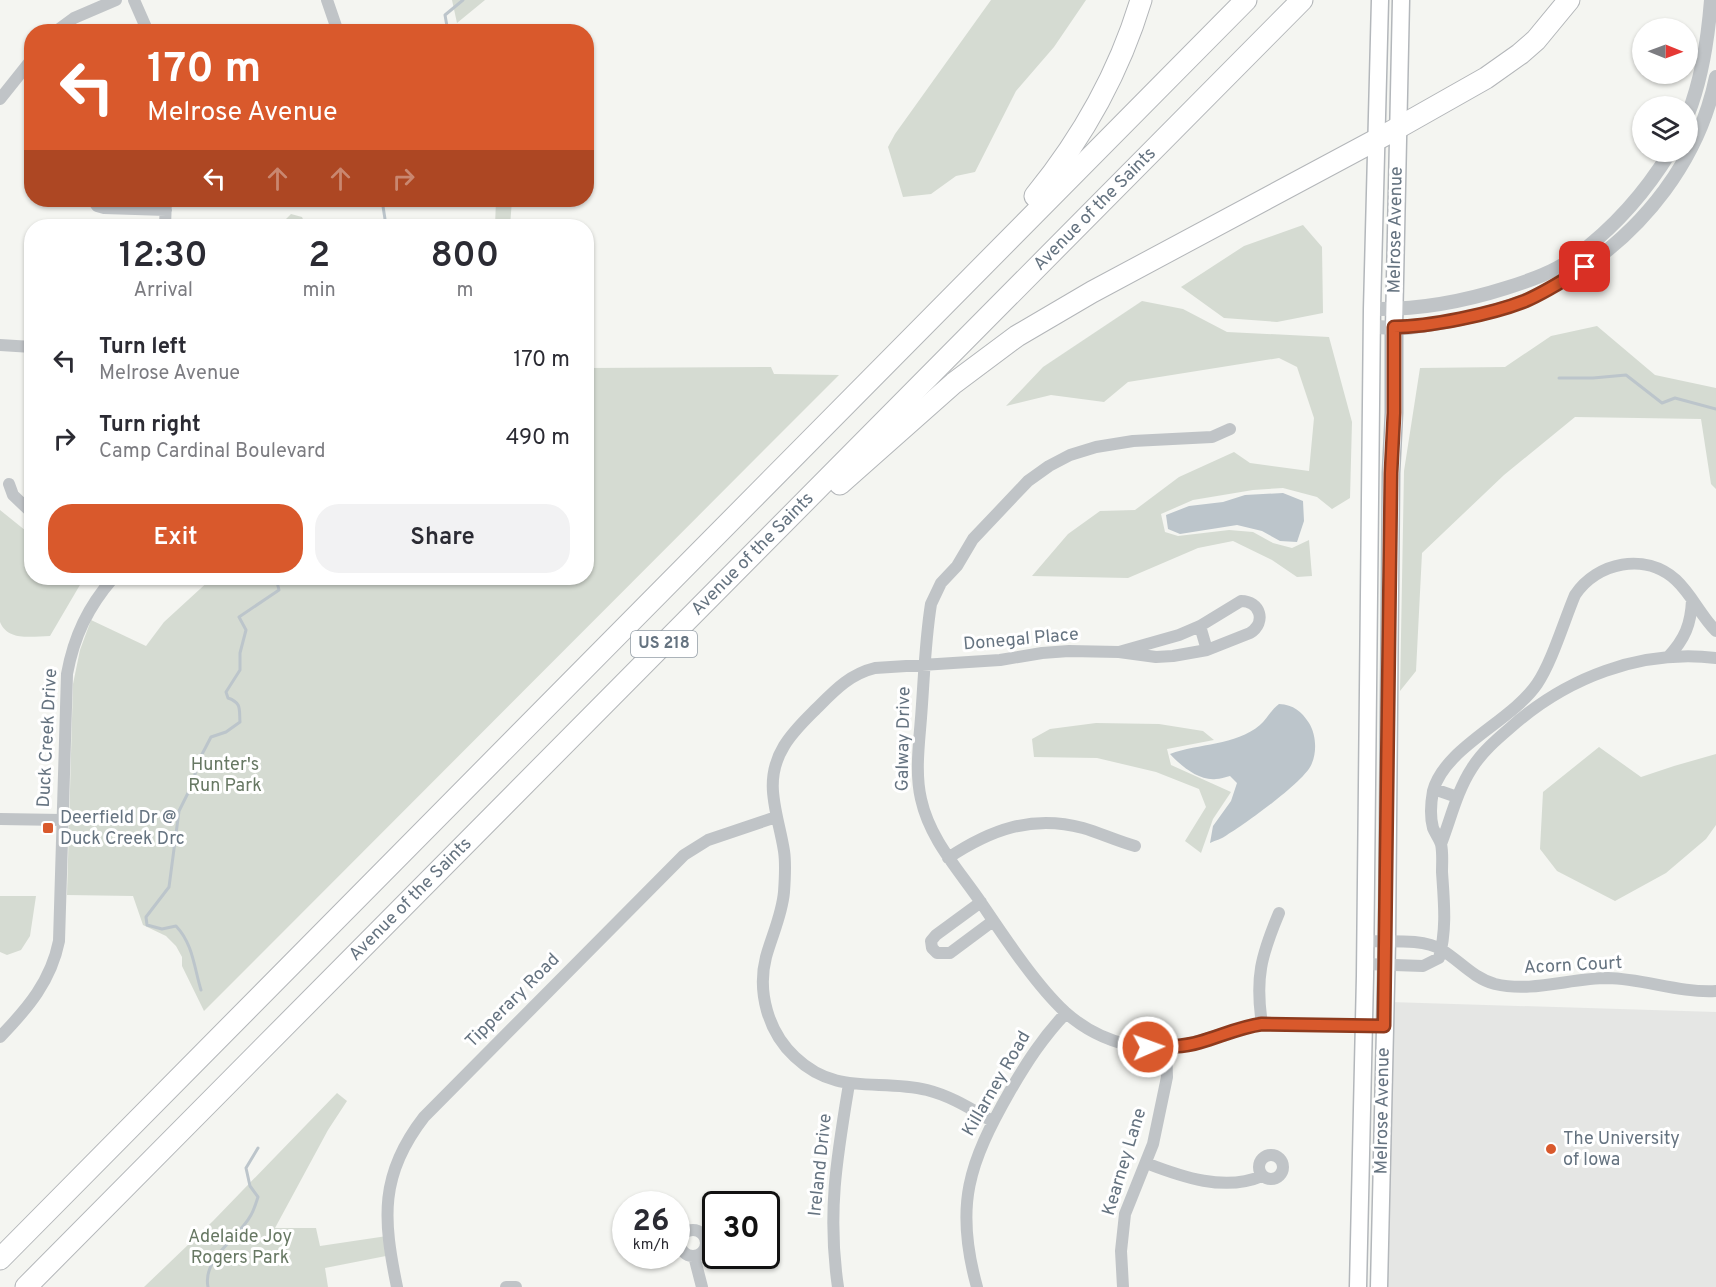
<!DOCTYPE html>
<html lang="en">
<head>
<meta charset="utf-8">
<style>
	:root { --surface:#fff; --page:#f2f2f3; --text:#2b2b33; --muted:#7c7c81; --accent:#d9592c }
	body { margin:0; font-family:Overpass,sans-serif; background:var(--page); color:var(--text); height:100vh; display:flex; flex-direction:column; font-size:22px; white-space:nowrap }
	* { box-sizing:border-box; margin:0 }
	p { font-size:20px; color:var(--muted) }
	.icon { flex:none; width:33px; height:33px; fill:none; stroke:currentColor; stroke-width:2; stroke-linecap:round; stroke-linejoin:round }
	.map { position:relative; flex:1; overflow:hidden }
	.side { position:absolute; left:24px; top:219px; width:570px; height:366px; display:flex; flex-direction:column; background:var(--surface); border-radius:24px; box-shadow:0 2px 4px #0004 }
	.side>* { flex:none }
	.banner { position:absolute; left:24px; top:24px; width:570px; height:183px; border-radius:24px; box-shadow:0 2px 4px #0004; background:#d9592c; color:#fff; overflow:hidden }
	.needle { width:39px; rotate:91deg }
	.tools { position:absolute; left:1632px; top:18px; display:grid; gap:12px }
	.tools a { display:grid; place-items:center; width:66px; height:66px; border-radius:50%; background:var(--surface); box-shadow:0 2px 4px #0004; font-size:30px }
	.speed { position:absolute; left:612px; top:1191px; display:flex; gap:12px; font-size:30px; font-weight:700; text-align:center }
	.speed>* { display:grid; place-content:center; width:78px; height:78px; border-radius:50%; background:var(--surface); box-shadow:0 2px 4px #0004; line-height:1 }
	.speed small { font-size:15px; font-weight:400 }
	.speed .limit { border:3px solid #111; border-radius:9px; background:#fff; color:#111 }
	.pin { position:absolute; display:grid; place-items:center; width:51px; height:51px; color:#fff; margin:-26px; border-radius:12px; box-shadow:0 3px 9px #0006 }
	.me { position:absolute; width:66px; margin:-33px; rotate:88deg; stroke-linejoin:round; filter:drop-shadow(0 0 4px #0008) }
	.turn { display:flex; align-items:center; gap:21px; height:126px; padding:0 24px; font-size:27px }
	.turn .icon { width:78px; height:78px; stroke-width:2.5 }
	.turn b { display:block; font-size:42px; line-height:51px }
	.lanes { display:flex; align-items:center; height:57px; padding:0 24px; background:#0003; justify-content:center; gap:30px; direction:ltr }
	.lanes .off { opacity:.35 }
	.eta { display:flex; justify-content:space-evenly; align-items:center; height:102px; text-align:center }
	.eta b { font-size:36px; font-weight:600; line-height:42px }
	.primary-button { display:flex; gap:12px; margin-top:auto; padding:12px 24px }
	.primary-button a { flex:1; height:69px; border-radius:24px; background:var(--accent); color:#fff; font-size:24px; font-weight:600; line-height:69px; text-align:center }
	.primary-button a+a { background:var(--page); color:var(--text) }
	ul { padding:0; list-style:none }
	li { display:flex; align-items:center; gap:18px; height:78px; padding:0 24px }
	li div { flex:1 }
	li b { display:block; font-size:22px }
	li em { font-style:normal }
	.map>svg:first-child { display:block }
	.built { fill:#e5e6e4 }
	.green { fill:#d5dbd2 }
	.water { fill:#bcc5cb }
	.lines { fill:none; stroke-linecap:round; stroke-linejoin:round }
	.stream { stroke:#bcc5cb; stroke-width:3 }
	.secondary-casing { stroke:#b3b7bb; stroke-width:19 }
	.motorway-casing { stroke:#b3b6b9; stroke-width:23 }
	.minor { stroke:#c0c4c7; stroke-width:12 }
	.tertiary { stroke:#c0c4c7; stroke-width:14 }
	.secondary { stroke:#fff; stroke-width:16 }
	.motorway { stroke:#fff; stroke-width:21 }
	.route-casing { stroke:#8d3a1d; stroke-width:15 }
	.route { stroke:#d9592c; stroke-width:10 }
	.poi-dot { fill:#d9592c; stroke:#fff; stroke-width:2 }
	.labels { text-anchor:middle; dominant-baseline:central; stroke-width:6; stroke-linejoin:round; paint-order:stroke }
	.shield { fill:#fff; stroke:#939da6; stroke-width:1.5 }
	.shield-label { font-size:16px; font-weight:bold; fill:#657380 }
	.street-label { font-size:18px; fill:#657380; stroke:#fff }
	.park-label { font-size:18px; fill:#677863; stroke:#fff }
	.poi-label { font-size:18px; fill:#657380; stroke:#fff; text-anchor:start }
</style>
</head>
<body>
<div class="map">
<svg width="1716" height="1287" viewBox="0 0 1716 1287">
	<rect width="100%" height="100%" fill="#f4f5f1"/>
	<!-- built -->
	<path class="built" d="M1390,1002L1716,1012V1287H1383Z"/>
	<!-- green -->
	<path class="green" d="M452,0H485L457,23Z
		M991,0H1086L1054,47L1016,91L975,172L956,176L931,194L903,197L888,147L895,134Z
		M496,200H512L510,226H495Z
		M291,214L302,217L306,226H285L286,219Z
		M1303,225L1322,247L1323,313L1277,322L1224,318L1181,287L1244,246Z
		M1142,301L1183,309L1227,332L1329,337L1352,422L1350,498L1332,509L1317,497L1283,488L1253,490L1193,500L1161,514L1165,532L1178,536L1229,530L1253,532L1273,543L1292,548L1309,540L1312,576L1297,577L1272,560L1233,541L1198,548L1128,578L1032,576L1068,534L1100,511L1135,510L1179,477L1234,452L1250,463L1309,471L1314,418L1297,367L1279,358L1128,382L1104,402L1051,395L1006,406L1043,367Z
		M1597,326L1655,375L1716,388V489L1711,484L1701,419L1575,417L1504,475L1422,553L1416,671L1400,691L1404,471L1420,368L1505,367L1551,336Z
		M771,367L774,374L839,375L204,1011L182,966V957L176,946L166,936L143,925L133,896L67,895L73,684L80,650L91,620L146,646L164,622L212,578H586L587,368Z
		M0,510L31,535L32,578H84L50,636C33,636 8,642 0,622Z
		M1096,723L1159,724L1203,731L1214,740L1167,749L1171,765L1231,792L1213,819L1201,853L1185,841L1206,807L1199,789L1156,772L1097,758L1034,757L1032,739L1050,729Z
		M1599,747L1641,777L1674,766L1716,754V825L1706,839L1666,873L1615,901L1557,871L1540,849L1543,792Z
		M0,896H36L30,936L21,950L7,955L0,952Z
		M337,1093L347,1101L328,1130L275,1228H316L320,1246L387,1236L391,1255L325,1268L328,1287H144L213,1221Z"/>
	<!-- water -->
	<path class="water" d="M1283,493L1303,501L1304,521L1297,542L1280,541L1262,531L1237,525L1180,534L1168,529L1166,515L1189,506L1223,502L1245,495Z
		M1279,704C1294,705 1301,711 1309,723C1316,734 1317,751 1312,763C1307,780 1245,824 1227,835C1222,839 1216,840 1210,843L1213,826L1231,801L1237,783L1230,776C1225,777 1220,779 1216,779C1199,781 1181,766 1170,754C1199,743 1235,746 1260,725C1267,719 1270,711 1279,704Z"/>
	<g class="lines">
		<!-- stream -->
		<path class="stream" d="M448,32L445,15L463,0
			M381,226L385,219L382,200
			M1559,378H1593L1626,375L1662,403L1675,398L1716,409
			M201,990C194,967 193,944 176,926L162,929L147,925L146,917L169,887L179,811L192,785L199,760L211,737L226,732L240,722C239,709 242,703 228,698L226,692L240,670V653L246,630L239,617L279,590L276,578
			M208,1287C202,1258 239,1238 251,1215C254,1210 256,1203 258,1197L250,1186L246,1168L258,1148"/>
		<!-- secondary casing -->
		<g class="secondary-casing">
			<path id="secondary" d="M1358,1287L1365,976L1372,309L1380,0
				M1379,1287L1387,942L1391,473L1394,413V327L1401,0"/>
		</g>
		<!-- motorway casing -->
		<g class="motorway-casing">
			<g id="motorway">
				<path d="M1035,196C1083,137 1119,73 1141,0"/>
				<path d="M840,484L954,383L1017,336L1092,292L1387,134L1486,78L1520,54L1536,40L1569,0"/>
				<path d="M0,1259L1246,0"/>
				<path id="s1" d="M26,1287L1302,0"/>
			</g>
		</g>
		<!-- minor -->
		<path class="minor" d="M134,0L148,32
			M327,0L338,32
			M55,32L74,18L116,0
			M0,99L32,59
			M93,200L97,206L104,208L166,210
			M165,226L166,200
			M0,345L32,347
			M1230,429L1212,437L1133,441L1096,447L1070,455L1049,466L1028,481L973,539L957,566L941,583L931,604C925,641 924,680 921,718C919,744 915,773 921,799C930,840 959,870 982,904C1005,938 1036,985 1065,1012C1083,1028 1106,1040 1129,1045C1182,1056 1214,1031 1262,1024L1385,1026
			M9,484L13,495L32,513
			M1200,626L1207,650
			M1668,657C1685,639 1691,624 1692,600
			M1434,789L1457,797
			M0,819L62,820
			M1441,844C1451,818 1457,791 1472,768C1482,752 1496,740 1510,728C1566,678 1640,649 1716,658
			M948,858C990,830 1032,814 1083,828C1100,833 1117,841 1135,846
			M981,902L936,935L931,941L932,948L937,953H950L993,921
			M1366,941C1387,942 1423,938 1442,950C1460,961 1473,978 1495,984C1532,993 1570,978 1608,978C1645,979 1679,993 1716,991
			M1365,964L1423,966L1439,958C1447,929 1444,902 1442,872C1442,863 1443,853 1441,844C1439,838 1435,833 1433,828C1430,817 1431,802 1433,791C1445,747 1511,722 1537,684C1552,662 1564,621 1575,595C1597,562 1645,552 1676,580C1692,595 1701,616 1716,631
			M1262,1024C1255,978 1261,956 1279,913
			M0,1037C28,1008 51,981 59,941L67,674C74,636 88,607 113,578
			M992,1121C971,1109 951,1096 927,1090C878,1078 837,1097 795,1057C768,1032 757,992 766,957C772,935 782,915 784,892C785,878 786,864 784,851C778,813 762,782 784,746C793,731 805,720 817,708C835,690 850,674 875,668L1000,660L1042,653L1069,651L1119,652L1156,657L1173,656L1207,650L1250,633C1267,622 1260,601 1241,601L1200,626L1179,635L1119,652
			M1259 1167a12 12 0 1 1 24 0a12 12 0 1 1-24 0Z
			M1146,1163C1182,1177 1225,1192 1262,1176
			M680 1243a13 13 0 1 1 26 0a13 13 0 1 1-26 0Z
			M694,1256L702,1287
			M397,1287C383,1219 379,1175 424,1117L684,855L708,840L776,817
			M506,1287H516
			M838,1287C827,1213 837,1156 849,1084
			M977,1287C954,1205 969,1163 1010,1091C1027,1062 1043,1037 1066,1013
			M1123,1287L1121,1251L1125,1214L1153,1144L1167,1077L1166,1047"/>
		<!-- tertiary -->
		<path class="tertiary" d="M1688,114C1702,78 1708,39 1711,0
			M1372,309C1419,310 1462,302 1506,288C1531,280 1555,272 1576,256C1615,227 1645,193 1670,152
			M1372,327C1385,327 1400,329 1413,327C1447,323 1493,313 1524,301C1541,294 1557,284 1573,275C1644,230 1699,160 1716,77"/>
		<!-- secondary -->
		<use href="#secondary" class="secondary"/>
		<!-- motorway -->
		<use href="#motorway" class="motorway"/>
	</g>
	<g class="lines">
		<!-- route casing -->
		<g class="route-casing">
			<path id="route" d="M1148,1047C1166,1047 1183,1047 1200,1042C1221,1036 1240,1027 1262,1024L1384,1026L1391,473L1394,413V327C1429,327 1492,314 1525,301C1546,292 1566,279 1585,267"/>
		</g>
		<!-- route -->
		<use href="#route" class="route"/>
	</g>
	<!-- markers -->
	<g class="poi-dot">
		<rect x="42" y="822" width="12" height="12" rx="3"/>
		<circle cx="1551" cy="1149" r="6"/>
	</g>
	<g class="labels">
		<!-- shield labels -->
		<rect class="shield" x="631" y="631" width="66" height="26" rx="4.5"/>
		<g class="shield-label">
			<text x="664" y="644">US 218</text>
		</g>
		<!-- street labels -->
		<g class="street-label">
			<text stroke="none"><textPath href="#s1" startOffset="1518">Avenue of the Saints</textPath></text>
			<text transform="translate(1396 230) rotate(-89)">Melrose Avenue</text>
			<text stroke="none"><textPath href="#s1" startOffset="1032">Avenue of the Saints</textPath></text>
			<text transform="translate(1021 640) rotate(-5)">Donegal Place</text>
			<text transform="translate(48 738) rotate(-87)">Duck Creek Drive</text>
			<text transform="translate(904 739) rotate(-89)">Galway Drive</text>
			<text stroke="none"><textPath href="#s1" startOffset="546">Avenue of the Saints</textPath></text>
			<text transform="translate(1573 966) rotate(-3)">Acorn Court</text>
			<text transform="translate(513 1001) rotate(-45)">Tipperary Road</text>
			<text transform="translate(997 1084) rotate(-60)">Killarney Road</text>
			<text transform="translate(1383 1111) rotate(-89)">Melrose Avenue</text>
			<text transform="translate(1125 1162) rotate(-73)">Kearney Lane</text>
			<text transform="translate(821 1165) rotate(-84)">Ireland Drive</text>
		</g>
		<!-- park labels -->
		<g class="park-label">
			<text x="225" y="765">Hunter's<tspan x="225" dy="21">Run Park</tspan></text>
			<text x="240" y="1237">Adelaide Joy<tspan x="240" dy="21">Rogers Park</tspan></text>
		</g>
		<!-- poi labels -->
		<g class="poi-label">
			<text x="60" y="818">Deerfield Dr @<tspan x="60" dy="21">Duck Creek Drc</tspan></text>
			<text x="1563" y="1139">The University<tspan x="1563" dy="21">of Iowa</tspan></text>
		</g>
	</g>
</svg>
<div class="tools">
<a><svg class="needle" viewBox="-14 -14 28 28"><path d="M0-13l5 13h-10z" fill="#e53935"/><path d="M0 13l5-13h-10z" fill="#7c7c81"/></svg></a>
<a><svg class="icon" aria-label="layers" viewBox="0 0 24 24"><path d="M12 4l9 5-9 5-9-5zM3 14l9 5 9-5"/></svg></a>
</div>
<div class="speed"><div>26<small>km/h</small></div><div class="limit">30</div></div>
<div class="pin" style="left:1585px;top:267px;background:#d93025"><svg class="icon" aria-label="arrive" viewBox="0 0 24 24"><path d="M6 21V4h12l-3 4 3 4H6"/></svg></div>
<svg class="me" style="left:1148px;top:1047px" viewBox="-20 -20 40 40"><circle r="17" fill="#d9592c" stroke="#fff" stroke-width="3"/><path d="M0-11L8 9 0 5-8 9z" fill="#fff"/></svg>
<div class="banner">
<div class="turn"><svg class="icon" aria-label="left" viewBox="0 0 24 24"><path d="M17 20v-9H6M10 6l-5 5 5 5"/></svg><div><b>170 m</b>Melrose Avenue</div></div>
<div class="lanes"><svg class="icon" aria-label="left" viewBox="0 0 24 24"><path d="M17 20v-9H6M10 6l-5 5 5 5"/></svg><svg class="icon off" aria-label="ahead" viewBox="0 0 24 24"><path d="M12 20V5M6 11l6-6 6 6"/></svg><svg class="icon off" aria-label="ahead" viewBox="0 0 24 24"><path d="M12 20V5M6 11l6-6 6 6"/></svg><svg class="icon off" aria-label="right" viewBox="0 0 24 24"><path d="M7 20v-9h11M14 6l5 5-5 5"/></svg></div>
</div>
<section class="side">
<div class="eta">
<div><b>12:30</b><p>Arrival</p></div>
<div><b>2</b><p>min</p></div>
<div><b>800</b><p>m</p></div>
</div>
<ul>
<li><svg class="icon" aria-label="left" viewBox="0 0 24 24"><path d="M17 20v-9H6M10 6l-5 5 5 5"/></svg><div><b>Turn left</b><p>Melrose Avenue</p></div><em>170 m</em></li>
<li><svg class="icon" aria-label="right" viewBox="0 0 24 24"><path d="M7 20v-9h11M14 6l5 5-5 5"/></svg><div><b>Turn right</b><p>Camp Cardinal Boulevard</p></div><em>490 m</em></li>
</ul>
<div class="primary-button"><a>Exit</a><a>Share</a></div>
</section>
</div>
</body>
</html>
